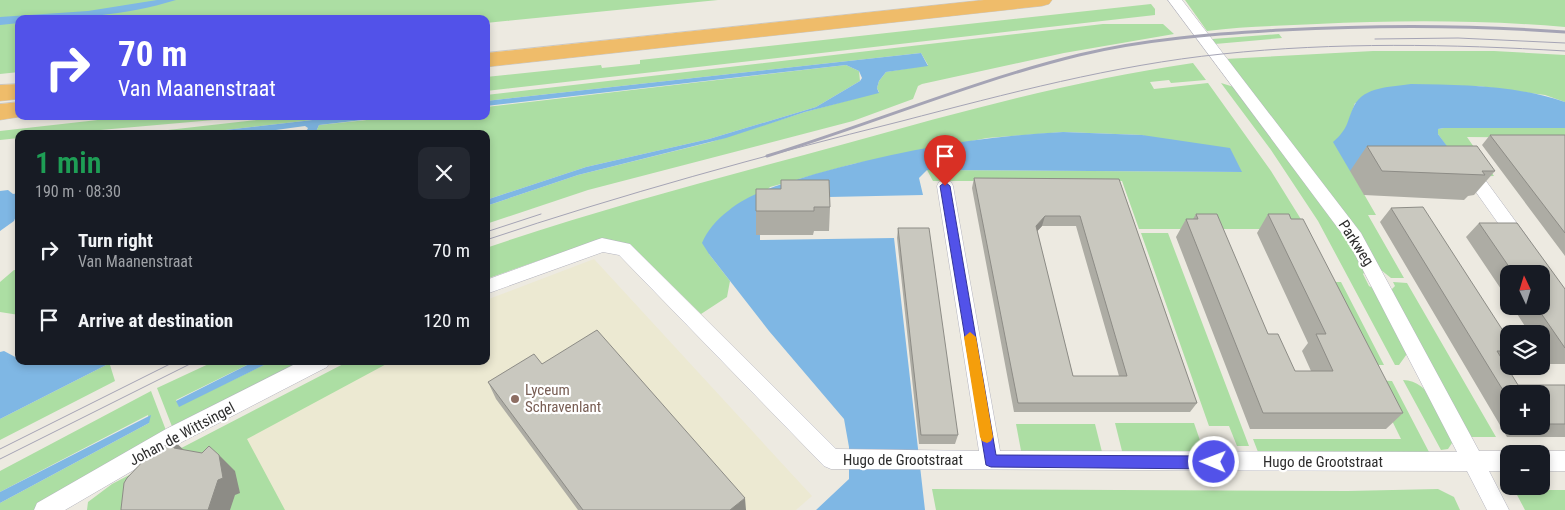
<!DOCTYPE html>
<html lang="en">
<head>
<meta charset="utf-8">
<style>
	:root { --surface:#171b24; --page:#242831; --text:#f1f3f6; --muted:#9ea1a6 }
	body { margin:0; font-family:"Roboto Condensed",sans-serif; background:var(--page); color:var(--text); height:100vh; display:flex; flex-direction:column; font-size:19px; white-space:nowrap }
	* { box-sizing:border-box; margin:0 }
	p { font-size:16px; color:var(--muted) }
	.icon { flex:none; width:28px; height:28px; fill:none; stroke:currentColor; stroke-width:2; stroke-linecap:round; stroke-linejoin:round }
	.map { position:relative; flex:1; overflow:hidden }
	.sheet { position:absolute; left:15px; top:130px; width:475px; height:235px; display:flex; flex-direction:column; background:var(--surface); border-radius:10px; box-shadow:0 2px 8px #0003 }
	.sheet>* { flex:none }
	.banner { position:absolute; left:15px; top:15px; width:475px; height:105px; border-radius:10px; box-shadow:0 2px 8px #0003; background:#5252e9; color:#fff; overflow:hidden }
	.needle { width:32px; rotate:356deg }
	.tools { position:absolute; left:1500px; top:265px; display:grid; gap:10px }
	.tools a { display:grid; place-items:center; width:50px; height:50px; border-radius:10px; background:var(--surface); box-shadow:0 2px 8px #0003; font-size:25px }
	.pin { position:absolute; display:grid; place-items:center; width:42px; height:42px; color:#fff; margin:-51px -21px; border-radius:50% 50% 50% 0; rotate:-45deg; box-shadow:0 0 5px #0007 }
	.pin .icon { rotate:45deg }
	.me { position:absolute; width:55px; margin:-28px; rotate:271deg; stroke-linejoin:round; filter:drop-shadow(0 0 4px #0008) }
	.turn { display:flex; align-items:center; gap:18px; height:105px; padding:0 20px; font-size:22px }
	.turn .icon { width:65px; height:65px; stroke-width:2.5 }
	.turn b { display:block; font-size:35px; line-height:42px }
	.round { display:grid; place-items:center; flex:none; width:52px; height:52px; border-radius:10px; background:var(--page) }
	.head { display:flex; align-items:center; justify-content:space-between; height:85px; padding:0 20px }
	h1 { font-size:30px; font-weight:600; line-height:38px; color:#1e9e55 }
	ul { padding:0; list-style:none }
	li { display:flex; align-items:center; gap:15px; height:70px; padding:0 20px }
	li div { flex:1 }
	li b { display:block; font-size:19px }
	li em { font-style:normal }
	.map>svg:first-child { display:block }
	.education { fill:#ece9d2 }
	.green { fill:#acdea3 }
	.water { fill:#7fb7e4 }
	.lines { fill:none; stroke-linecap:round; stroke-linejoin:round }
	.street-casing { stroke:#b4b4bf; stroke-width:1 }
	.highway-casing { stroke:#c8c8c8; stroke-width:1 }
	.street { fill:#fff; fill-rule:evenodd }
	.highway { fill:#efbc6a; fill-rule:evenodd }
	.tram { stroke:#a5a4b5; stroke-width:1 }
	.rail { stroke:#a5a4b5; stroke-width:3 }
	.wall { fill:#adaca4; fill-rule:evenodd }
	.shaded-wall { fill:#8d8c86 }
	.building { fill:#c9c8bf; stroke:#8d8c86; fill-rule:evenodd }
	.route { fill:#5252e9; stroke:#353597 }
	.slow { fill:#f59e0b }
	.education-dot { fill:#8d6e63; stroke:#fff; stroke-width:2 }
	.labels { text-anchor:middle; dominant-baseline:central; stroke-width:4.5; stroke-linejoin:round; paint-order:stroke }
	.street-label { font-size:15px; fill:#2d2d2d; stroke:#fff }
	.education-label { font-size:15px; fill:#785e54; stroke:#fff; text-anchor:start }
</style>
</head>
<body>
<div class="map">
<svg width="1565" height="510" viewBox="0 0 1565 510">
	<rect width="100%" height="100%" fill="#edeae1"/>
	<!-- education -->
	<path class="education" d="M594,259L812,496L796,510H277L238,437L375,361H486V300Z"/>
	<!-- green -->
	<path class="green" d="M0,0H718L486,23V19H19V72L0,74Z
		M1185,0H1565V27C1482,20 1400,20 1317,24C1280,26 1243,26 1207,31Z
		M1151,4L1155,9V15L486,91V77L601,65L602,68L640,64V60Z
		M1103,24H1163L1174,34L1064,53L922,84L918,86L913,99L853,121L588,190L486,224V206L578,175L711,142L805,112L879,92L877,88L879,81L886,72L928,65L921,53L486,101V95Z
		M1279,34L1282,38L1215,44L1212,39Z
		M1373,51H1494L1565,55V102L1545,95L1478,86L1355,103L1345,132L1334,142L1376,215H1368L1404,278H1391L1381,270L1225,59Z
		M1193,63L1206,80L1171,83L1169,80L1150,82L1154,89L1208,83L1271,171L1307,229H1139L1122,181H933L927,170L1241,172L1142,135L1063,132L987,138L853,164L770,187L709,254L730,281L727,297L701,314L631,245L595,241L486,279V248C605,207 727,176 848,143C963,111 1076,80 1193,63Z
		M846,65L859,71L860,81L816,107L709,139L586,167L486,200V134H315L319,125L405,116H486V107Z
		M1221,83L1234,87L1355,249L1367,270L1363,274L1369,286L1377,290L1409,351L1399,365H1395L1318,221L1271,150Z
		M133,116H258L55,134H19V138L0,140V131Z
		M292,116H347L190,134H112L159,131Z
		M1444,128H1565V138L1467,137L1494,176L1468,177L1438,134V129Z
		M1141,233H1168L1249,446H1237L1229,426H1209Z
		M14,270H19V315L0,312V282Z
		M1322,282H1341L1384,365H1364Z
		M1393,282L1407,283L1496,437H1469L1391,290L1395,286Z
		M114,361H119L110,365L115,381L0,440V419Z
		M215,361H255L176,400L179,406L272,361H307L173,429L157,388Z
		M349,361H392L247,439L285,510H87L88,502L112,484Z
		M1372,380L1392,381L1429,452H1258L1253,439H1401Z
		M1403,380C1431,381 1441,415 1451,435L1452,443L1448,449L1441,450Z
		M151,391L167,433L35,510H0V503L149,423L148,415L0,492V471Z
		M1115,423H1194L1205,455H1123Z
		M1016,424H1095L1103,456H1022Z
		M932,489L1348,491L1438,489L1454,497L1460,510H936Z
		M1540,490H1565V510H1525L1516,493Z"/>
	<!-- water -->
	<path class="water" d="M157,0H176C124,16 73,19 19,19V23L0,25V17L88,11Z
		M921,53L928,66L886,72L879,81L877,88L879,93L805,112L726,138L578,175L486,206V200L586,167L709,139L816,107L860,81L862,78L859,71L846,65L486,106V101Z
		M1411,84C1462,85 1516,85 1565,102V128H1444L1438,129V134L1461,165L1457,171H1350L1333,142C1349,128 1346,123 1354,106C1364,86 1392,87 1411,84Z
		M347,116H398L319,125L315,134H305L308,128L305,126L246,134H190Z
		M1063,132L1142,135L1230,148L1242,172L927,170L919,178L923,195L829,197L760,206V240L894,238L925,510H816L849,479V447L844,419L769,331L709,254L702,243C707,231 717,219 728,211C752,191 786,183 815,174C896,151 979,136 1063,132Z
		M8,190L13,194L19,193V214L16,216L14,221L0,231V191Z
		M4,351L19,359V361L25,362L82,364L114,361L0,419V352Z
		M255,361H272L179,407L176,401Z
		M151,415L149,423L0,503V492Z"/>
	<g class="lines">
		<!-- street casing -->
		<g class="street-casing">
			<path id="street" d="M1168,0H1182L1361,233L1479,451H1509L1515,454H1509V471H1489L1509,510H1487L1467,471L831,469L824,466L619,255L603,252L486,294V280L596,240L602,238L630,244L836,449L979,451L937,186L939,182H951L953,186L1000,451L1457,452L1349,243Z
				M1477,175L1483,177L1527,237L1530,242L1527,247L1521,249L1515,247L1471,185L1469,181L1471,177Z
				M301,361H330L327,367L180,443L65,510H34L37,503L166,429Z
				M1541,451H1565V471H1541V454H1535Z"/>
		</g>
		<!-- highway casing -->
		<g class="highway-casing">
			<path id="highway" d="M984,0H1052L1049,4L1042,6L486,67V53Z
				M19,84V99L0,101V85Z
				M19,102V116H25L0,120V104Z"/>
		</g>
		<!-- street -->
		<use href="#street" class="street"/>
		<!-- highway -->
		<use href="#highway" class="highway"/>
		<!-- tram -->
		<path class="tram" d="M1375,39L1458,38L1565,43
			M486,232L541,214
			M486,240C623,194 762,156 902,121C1006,94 1114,65 1222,54C1335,42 1451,44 1565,51
			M0,449L176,361
			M0,459L196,361"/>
		<!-- rail -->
		<path class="rail" d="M767,156C871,124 973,81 1079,55C1145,39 1214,34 1282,30C1377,25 1471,25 1565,32"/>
	</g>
	<!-- wall -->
	<path class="wall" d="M1490,135H1565V256L1482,145Z
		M1367,146L1495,171L1474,195L1468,196L1464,200L1364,195L1350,171Z
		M974,178L1119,179L1197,403L1190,412H1014L972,188ZM1042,226H1076L1119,376H1073L1037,231Z
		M756,189L830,207L829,231H814L813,235H756Z
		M1391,208L1509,340V356L1503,361L1518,385H1565V437H1507L1380,222ZM1509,394H1541V426H1509Z
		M1196,214L1268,334L1295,371H1311L1302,351L1308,343L1257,233L1268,214L1403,413L1386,429H1250L1176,237L1186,219H1193Z
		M1479,223L1565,289V364H1550L1541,350V334H1530L1512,306H1541V274H1509V301L1466,237Z
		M898,228L958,435L955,444H919L897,238Z
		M542,364L746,510H578L496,399L488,382Z"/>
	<!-- shaded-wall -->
	<path class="shaded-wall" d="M1045,216L1042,226L1033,236L1036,226Z
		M175,442L193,458L174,448Z
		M219,455L235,471L240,493L235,495L230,510H208Z
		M745,498L746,510H730Z"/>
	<!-- building -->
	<path class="building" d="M1490,135H1565V233Z
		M1367,146H1477L1495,171H1482L1485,175L1382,171Z
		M974,178L1119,179L1197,403H1018ZM1045,216H1080L1127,376H1073L1036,226Z
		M781,180H829L830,207H814V211H756V189H781Z
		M1423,207L1509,340V351H1497L1518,385H1565V424H1541V394H1509V400L1391,208Z
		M1196,214H1217L1268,334H1278L1295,371H1333L1316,334H1326L1268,214H1289L1291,219H1303L1403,413H1263L1186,219H1198Z
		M1479,223H1517L1565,289V348L1536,306H1541V274H1514Z
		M898,228H929L958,435H921Z
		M597,330L745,498L730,510H583L488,382L534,354L542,364Z
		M175,442L174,448L202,453L209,446L219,455L223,478L218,480L208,510H121V509L124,483L127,478L147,457L146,455L164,446Z"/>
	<!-- route -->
	<path class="route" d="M945,182L950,186L996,455L1214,456L1219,458L1221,462L1219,467L1214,469L991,467L986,465L940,186Z"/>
	<!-- slow -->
	<path class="slow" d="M970,332L976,337L993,437L991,441L987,443L982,441L980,437L964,337Z"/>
	<!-- markers -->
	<circle class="education-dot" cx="515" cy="399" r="5"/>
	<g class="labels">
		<!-- street labels -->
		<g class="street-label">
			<text transform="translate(1356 243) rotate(57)">Parkweg</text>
			<text transform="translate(182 434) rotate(-28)">Johan de Wittsingel</text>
			<text x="903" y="460">Hugo de Grootstraat</text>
			<text x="1323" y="462">Hugo de Grootstraat</text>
		</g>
		<!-- education labels -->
		<g class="education-label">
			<text x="525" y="390">Lyceum<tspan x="525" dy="17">Schravenlant</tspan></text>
		</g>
	</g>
</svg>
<div class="tools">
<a><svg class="needle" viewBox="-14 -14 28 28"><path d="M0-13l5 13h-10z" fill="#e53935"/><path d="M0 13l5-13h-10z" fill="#9ea1a6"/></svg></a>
<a><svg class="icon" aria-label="layers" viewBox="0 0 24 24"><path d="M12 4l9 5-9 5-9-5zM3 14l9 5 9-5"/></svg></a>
<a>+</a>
<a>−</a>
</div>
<div class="pin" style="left:945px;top:186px;background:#d93025"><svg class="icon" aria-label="arrive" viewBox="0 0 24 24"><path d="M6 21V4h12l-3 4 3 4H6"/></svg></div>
<svg class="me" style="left:1214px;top:462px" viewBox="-20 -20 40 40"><circle r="17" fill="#5252e9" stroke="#fff" stroke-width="3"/><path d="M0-11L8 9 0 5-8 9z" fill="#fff"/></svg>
<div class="banner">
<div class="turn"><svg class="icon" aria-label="right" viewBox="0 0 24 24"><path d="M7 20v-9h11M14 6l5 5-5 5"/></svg><div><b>70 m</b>Van Maanenstraat</div></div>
</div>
<section class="sheet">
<div class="head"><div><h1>1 min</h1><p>190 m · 08:30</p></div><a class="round"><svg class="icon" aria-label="close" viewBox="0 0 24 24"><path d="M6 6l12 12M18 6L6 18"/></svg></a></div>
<ul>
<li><svg class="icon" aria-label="right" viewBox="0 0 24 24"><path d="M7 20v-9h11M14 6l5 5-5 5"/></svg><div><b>Turn right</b><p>Van Maanenstraat</p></div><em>70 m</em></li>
<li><svg class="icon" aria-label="arrive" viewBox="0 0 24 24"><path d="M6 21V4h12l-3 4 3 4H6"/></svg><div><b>Arrive at destination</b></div><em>120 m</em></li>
</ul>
</section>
</div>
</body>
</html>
